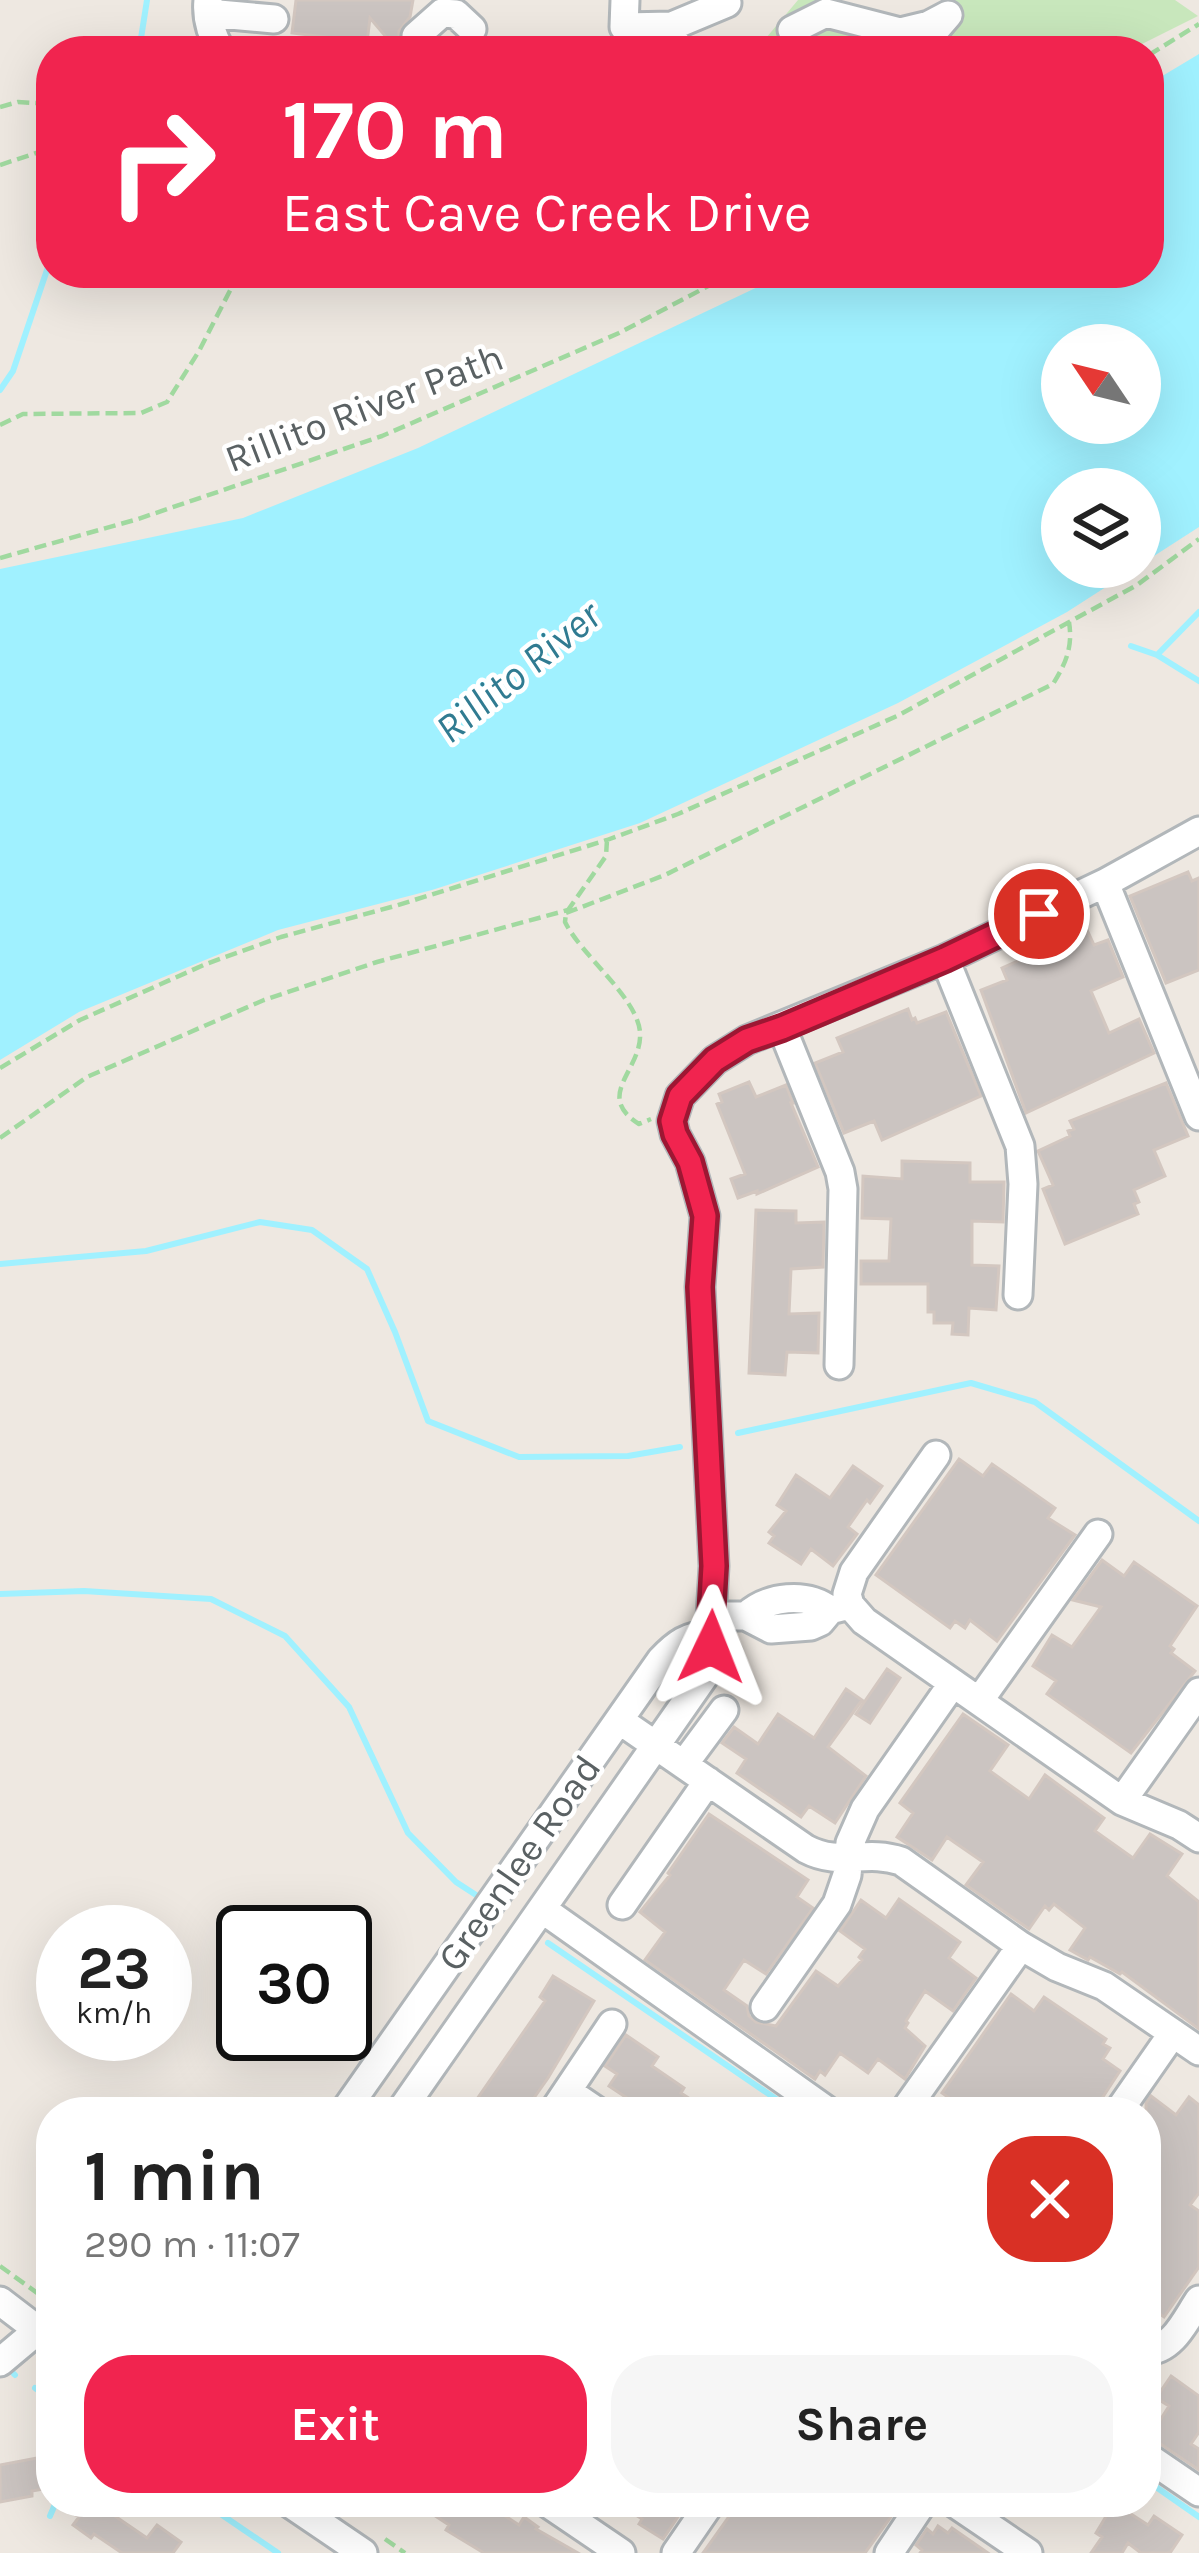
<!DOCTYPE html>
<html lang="en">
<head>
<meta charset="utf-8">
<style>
	:root { --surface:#fff; --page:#f6f6f6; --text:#222; --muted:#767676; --accent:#f1244f }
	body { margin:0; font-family:Karla,sans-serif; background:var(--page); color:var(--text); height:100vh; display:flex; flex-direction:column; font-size:45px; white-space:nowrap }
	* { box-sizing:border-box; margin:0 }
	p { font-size:39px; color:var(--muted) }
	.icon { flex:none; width:66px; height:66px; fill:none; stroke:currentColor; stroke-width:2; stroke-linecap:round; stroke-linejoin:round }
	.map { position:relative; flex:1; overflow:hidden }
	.panel { position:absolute; left:36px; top:2097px; width:1125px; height:420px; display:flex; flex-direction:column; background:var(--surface); border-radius:48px; box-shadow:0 12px 48px #0002 }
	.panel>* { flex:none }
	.guide { position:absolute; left:36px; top:36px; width:1128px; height:252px; border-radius:48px; box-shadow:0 12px 48px #0002; background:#f1244f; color:#fff; overflow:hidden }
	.needle { width:78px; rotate:305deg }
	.fabs { position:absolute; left:1041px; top:324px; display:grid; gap:24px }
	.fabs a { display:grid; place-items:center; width:120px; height:120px; border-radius:50%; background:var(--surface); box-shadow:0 12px 48px #0002; font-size:60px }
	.speed { position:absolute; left:36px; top:1905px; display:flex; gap:24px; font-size:60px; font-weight:700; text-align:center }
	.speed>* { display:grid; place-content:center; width:156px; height:156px; border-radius:50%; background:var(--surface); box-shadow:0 12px 48px #0002; line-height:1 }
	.speed small { font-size:30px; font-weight:400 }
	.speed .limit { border:6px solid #111; border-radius:18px; background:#fff; color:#111 }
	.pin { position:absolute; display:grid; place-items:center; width:102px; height:102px; color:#fff; margin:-51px; border:6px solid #fff; border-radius:50%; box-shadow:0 3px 12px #0007 }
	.me { position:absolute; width:132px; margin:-66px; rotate:2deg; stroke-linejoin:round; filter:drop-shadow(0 0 9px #0008) }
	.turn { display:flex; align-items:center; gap:42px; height:252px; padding:0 48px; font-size:54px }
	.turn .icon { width:156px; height:156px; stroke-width:2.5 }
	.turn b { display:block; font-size:84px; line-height:102px }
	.round { display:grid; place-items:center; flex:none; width:126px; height:126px; border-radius:48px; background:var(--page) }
	.headline { display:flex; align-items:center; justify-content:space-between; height:204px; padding:0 48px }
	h1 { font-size:72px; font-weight:700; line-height:90px }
	.button { display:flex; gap:24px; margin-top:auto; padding:24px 48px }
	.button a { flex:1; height:138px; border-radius:48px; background:var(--accent); color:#fff; font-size:48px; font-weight:700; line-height:138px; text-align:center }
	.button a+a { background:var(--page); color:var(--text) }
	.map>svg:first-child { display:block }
	.green { fill:#c8e7bc }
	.water { fill:#a0f1ff; fill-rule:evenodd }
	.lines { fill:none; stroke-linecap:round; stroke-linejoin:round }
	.stream { stroke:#a0f1ff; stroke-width:6 }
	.building { fill:#cbc4c1; stroke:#d3c7c0; stroke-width:3 }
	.minor-casing { stroke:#b2b7ba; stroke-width:33 }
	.path { stroke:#a0d99f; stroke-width:4.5; stroke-dasharray:12 6; stroke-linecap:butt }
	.minor { stroke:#fff; stroke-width:27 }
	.route-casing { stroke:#9d1733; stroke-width:30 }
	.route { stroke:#f1244f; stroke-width:21 }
	.labels { text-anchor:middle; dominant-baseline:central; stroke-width:9; stroke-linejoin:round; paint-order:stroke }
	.street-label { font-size:39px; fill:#5a6163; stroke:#fff }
	.water-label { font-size:42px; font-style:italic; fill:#307b91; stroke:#fff }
</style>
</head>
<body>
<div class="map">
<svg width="1199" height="2553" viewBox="0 0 1199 2553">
	<rect width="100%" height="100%" fill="#eee8e1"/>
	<!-- green -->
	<path class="green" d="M798,0H820L901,19L937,9L943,0H1175L1198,16L1128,51H755Z"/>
	<!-- water -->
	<path class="water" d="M1199,54V527L1140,565V489H1062V567H1137L1067,612L898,703L640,823L432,890L278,930L79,1012L0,1060V569L243,518L418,448L787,273H1149V84ZM1062,345H1140V423H1062Z"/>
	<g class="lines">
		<!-- stream -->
		<path class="stream" d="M139,51L147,0
			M0,390L13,371L51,258
			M1131,646L1157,655L1199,612
			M1157,655L1199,681
			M0,1264L146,1251L260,1222L312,1230L367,1269L395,1332L428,1421L519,1457L628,1456L680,1447
			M738,1433L971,1383L1035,1402L1199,1521
			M0,1594L84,1591L211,1599L285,1636L349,1707L408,1833L456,1882L476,1895
			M548,1943L795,2112
			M14,2374L15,2375
			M35,2388L51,2399
			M1146,2480L1199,2517
			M203,2502L278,2553
			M50,2516L56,2502"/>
	</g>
	<!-- building -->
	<path class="building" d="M296,0H413L410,17L399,31V41L407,51H398L370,18L367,42L292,33Z
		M1188,872L1192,881L1199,878V970L1166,983L1130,896Z
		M1087,930L1094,945L1108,940L1123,977L1091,991L1109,1033L1139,1019L1154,1053L1026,1113L981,990L1007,980L1002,968Z
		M908,1009L912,1020L915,1018L917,1023L946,1012L981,1096L882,1140L874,1121L844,1133L815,1063L843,1052L837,1038Z
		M749,1082L756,1097L786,1085L793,1103H791L818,1167L757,1194V1191L738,1198L731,1179L745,1174L717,1104L722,1102L719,1094Z
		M1166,1083L1188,1136L1154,1150L1165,1176L1134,1190L1139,1202L1134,1204L1138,1214L1065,1244L1043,1189L1053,1185L1038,1151L1070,1136L1068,1131L1074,1129L1070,1121Z
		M902,1161L970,1163V1182H1004L1003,1222L972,1221V1265L999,1266L996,1310L969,1308L968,1335L952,1334L953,1323H934V1312H928V1284H861V1261H889L891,1219L862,1218L863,1176L902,1179Z
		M756,1210L796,1211V1223L824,1222L823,1267L791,1269L789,1314L819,1313L818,1353L787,1352L785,1375L749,1373Z
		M959,1459L983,1476L992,1464L1055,1508L1048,1518L1075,1535L997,1641L970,1620L965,1628L955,1621L950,1628L876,1575Z
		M853,1466L882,1486L870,1503L867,1500L848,1527L857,1534L833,1566L811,1549L801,1564L769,1543L774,1536L769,1532L786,1511L777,1505L796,1475L830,1498Z
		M1102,1560L1124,1576L1134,1562L1197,1606L1170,1646L1174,1649L1171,1653L1195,1671L1131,1753L1047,1694L1056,1681L1033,1666L1052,1635L1072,1647L1101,1607L1073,1600Z
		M887,1669L900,1678L870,1723L856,1714Z
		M846,1689L862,1700L828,1747L866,1776L835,1823L809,1806L801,1817L737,1773L746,1759L722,1743L734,1727L758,1744L778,1714L814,1738Z
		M963,1714L1008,1745L990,1771L1029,1799L1045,1775L1104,1818L1095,1831L1133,1858L1150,1834L1182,1854L1167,1876L1199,1902V2029L1122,1972L1120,1974L1090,1957L1088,1960L1070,1950L1085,1928L1054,1904L1049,1910L1045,1906L1029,1929L966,1885L983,1862L954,1842L947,1837L932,1860L897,1837L913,1813L900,1803Z
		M709,1814L808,1880L797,1897L813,1908L766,1974L744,1960L724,1990L747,2006L749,2016L756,2022L776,2026L816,1971L838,1986L862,1960L859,1957L865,1949L840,1931L861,1900L886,1918L899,1899L960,1942L949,1958L976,1978L953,2011L925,1991L906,2021L908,2023L905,2028L925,2046L905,2079L878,2059L868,2073L840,2053L825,2075L820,2071L815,2079L645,1960L665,1932L640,1912L670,1875L668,1873Z
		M553,1976L594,2001L548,2078L524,2112H468L545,2001L540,1997Z
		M1011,1994L1034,2011L1044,1997L1106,2039L1103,2044L1110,2048L1103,2059L1120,2071L1093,2112H969L942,2093Z
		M626,2035L658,2057L652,2066L684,2088L681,2093L710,2112H648L609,2086L617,2074L605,2066Z
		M1151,2096L1176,2115L1189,2097L1199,2105V2193L1190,2205L1199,2211V2267L1164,2317L1146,2304V2103Z
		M1171,2376L1199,2396V2432L1191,2444L1199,2449V2470L1156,2441L1159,2438L1152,2433L1169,2406L1156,2398Z
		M37,2458L43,2489L32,2491V2496L0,2502V2465Z
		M53,2502H115L109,2512L147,2538L157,2525L181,2542L173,2553H122L94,2534L91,2538L73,2525L79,2517Z
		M414,2502H484L519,2525L524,2517L538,2527L536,2529L578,2553H484L446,2530L449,2525Z
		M616,2502H688L663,2539L639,2524L642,2519Z
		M744,2502H797L818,2516L828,2502H893L888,2510L893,2514L865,2553H703L733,2511L737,2513Z
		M1114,2503L1148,2525L1154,2516L1182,2535L1170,2553H1141L1128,2543L1122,2553H1091L1102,2537L1096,2533Z
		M938,2526L948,2533L952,2528L988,2553H920L922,2550L916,2545L927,2529L933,2534Z"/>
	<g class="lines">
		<!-- minor casing -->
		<g class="minor-casing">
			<path id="minor" d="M208,0C206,18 212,36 221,51
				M625,0L624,27L672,26L676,51
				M208,13L274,19
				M672,26L727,3L724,0
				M792,30L826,13L900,32L929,25L948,15L917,51
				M416,36L442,13L456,14L472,29
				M1105,883L1199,1116
				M945,959L1020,1146L1023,1184L1018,1295
				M782,1028L840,1172L843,1189L839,1365
				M850,1605L847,1594L854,1572L936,1455
				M712,1616H746L771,1629L811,1626L820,1622L830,1610L850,1605L864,1621L1122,1801L1179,1825L1199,1838
				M746,1616C768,1596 806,1592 830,1610
				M979,1701L1098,1534
				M619,1720L806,1849C840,1867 865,1849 901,1861L1021,1946L1057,1967L1104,1986L1199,2051
				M684,1764L724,1710
				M1122,1801L1199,1692
				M622,1905L708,1781
				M542,1909L829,2112
				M765,2007L837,1904L847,1875L850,1843L865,1809L953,1683
				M567,2091L598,2112
				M907,2107L1021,1946
				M344,2112L661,1660C676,1644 688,1635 710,1635
				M400,2112L707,1672L711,1647L710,1635L714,1566L700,1287L705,1216L690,1162L675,1134L672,1121L680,1096L715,1060L747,1040L945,959L1105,883L1199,831
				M553,2112L612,2024
				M1118,2112L1173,2033
				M0,2301L51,2340
				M1146,2351C1173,2350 1185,2321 1199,2300
				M0,2362L37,2331
				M1146,2456L1199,2492
				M288,2502L363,2553
				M546,2502L621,2553
				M953,2502L1028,2553
				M676,2553L711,2502
				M889,2553L923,2502"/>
		</g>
		<!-- path -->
		<path class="path" d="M1149,55L1199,24
			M0,107L18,102L51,104
			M0,165L51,148
			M0,425L23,414L141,413L167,402L199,351L239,273
			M0,558L138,519L382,436L619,333L733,273
			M607,840L606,856L566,913L565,922C581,955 637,997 640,1032C643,1070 593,1095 639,1124L651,1119
			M566,913L665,875L1053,684C1066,663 1073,647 1069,622
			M0,1068L80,1020L206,964L281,937L395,906L607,840L678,814L897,716L1137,585L1199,539
			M0,1138L87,1077L264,1000L377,962L568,910
			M0,2266L51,2303
			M385,2539L405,2553"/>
		<!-- minor -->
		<use href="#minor" class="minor"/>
	</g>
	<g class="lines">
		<!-- route casing -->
		<g class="route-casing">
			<path id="route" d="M711,1647L710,1635L714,1566L700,1287L705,1216L690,1162L675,1134L672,1121L680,1096L715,1060L747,1040L782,1028L945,959L1039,914"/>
		</g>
		<!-- route -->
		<use href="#route" class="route"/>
	</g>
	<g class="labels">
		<!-- street labels -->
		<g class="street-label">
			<text transform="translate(364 408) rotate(-21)">Rillito River Path</text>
			<text transform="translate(519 1863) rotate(-55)">Greenlee Road</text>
		</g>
		<!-- water labels -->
		<g class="water-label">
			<text transform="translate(518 672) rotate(-39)">Rillito River</text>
		</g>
	</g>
</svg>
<div class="fabs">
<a><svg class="needle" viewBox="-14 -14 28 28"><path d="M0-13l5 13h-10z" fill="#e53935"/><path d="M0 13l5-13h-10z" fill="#767676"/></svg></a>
<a><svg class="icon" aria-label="layers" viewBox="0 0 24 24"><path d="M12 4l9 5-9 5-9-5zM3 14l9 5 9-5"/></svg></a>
</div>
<div class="speed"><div>23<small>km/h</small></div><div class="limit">30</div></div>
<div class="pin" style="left:1039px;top:914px;background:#d93025"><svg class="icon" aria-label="arrive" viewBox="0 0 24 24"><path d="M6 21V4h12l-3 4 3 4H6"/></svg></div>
<svg class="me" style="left:711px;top:1647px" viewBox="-20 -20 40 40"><path d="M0-17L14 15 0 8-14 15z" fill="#f1244f" stroke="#fff" stroke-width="4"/></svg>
<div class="guide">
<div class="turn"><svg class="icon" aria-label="right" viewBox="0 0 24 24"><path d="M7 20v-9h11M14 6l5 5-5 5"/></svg><div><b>170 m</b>East Cave Creek Drive</div></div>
</div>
<section class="panel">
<div class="headline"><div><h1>1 min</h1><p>290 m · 11:07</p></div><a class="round" style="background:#d93025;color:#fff"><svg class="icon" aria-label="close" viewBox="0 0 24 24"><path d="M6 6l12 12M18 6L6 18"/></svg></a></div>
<div class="button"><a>Exit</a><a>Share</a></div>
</section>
</div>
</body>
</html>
